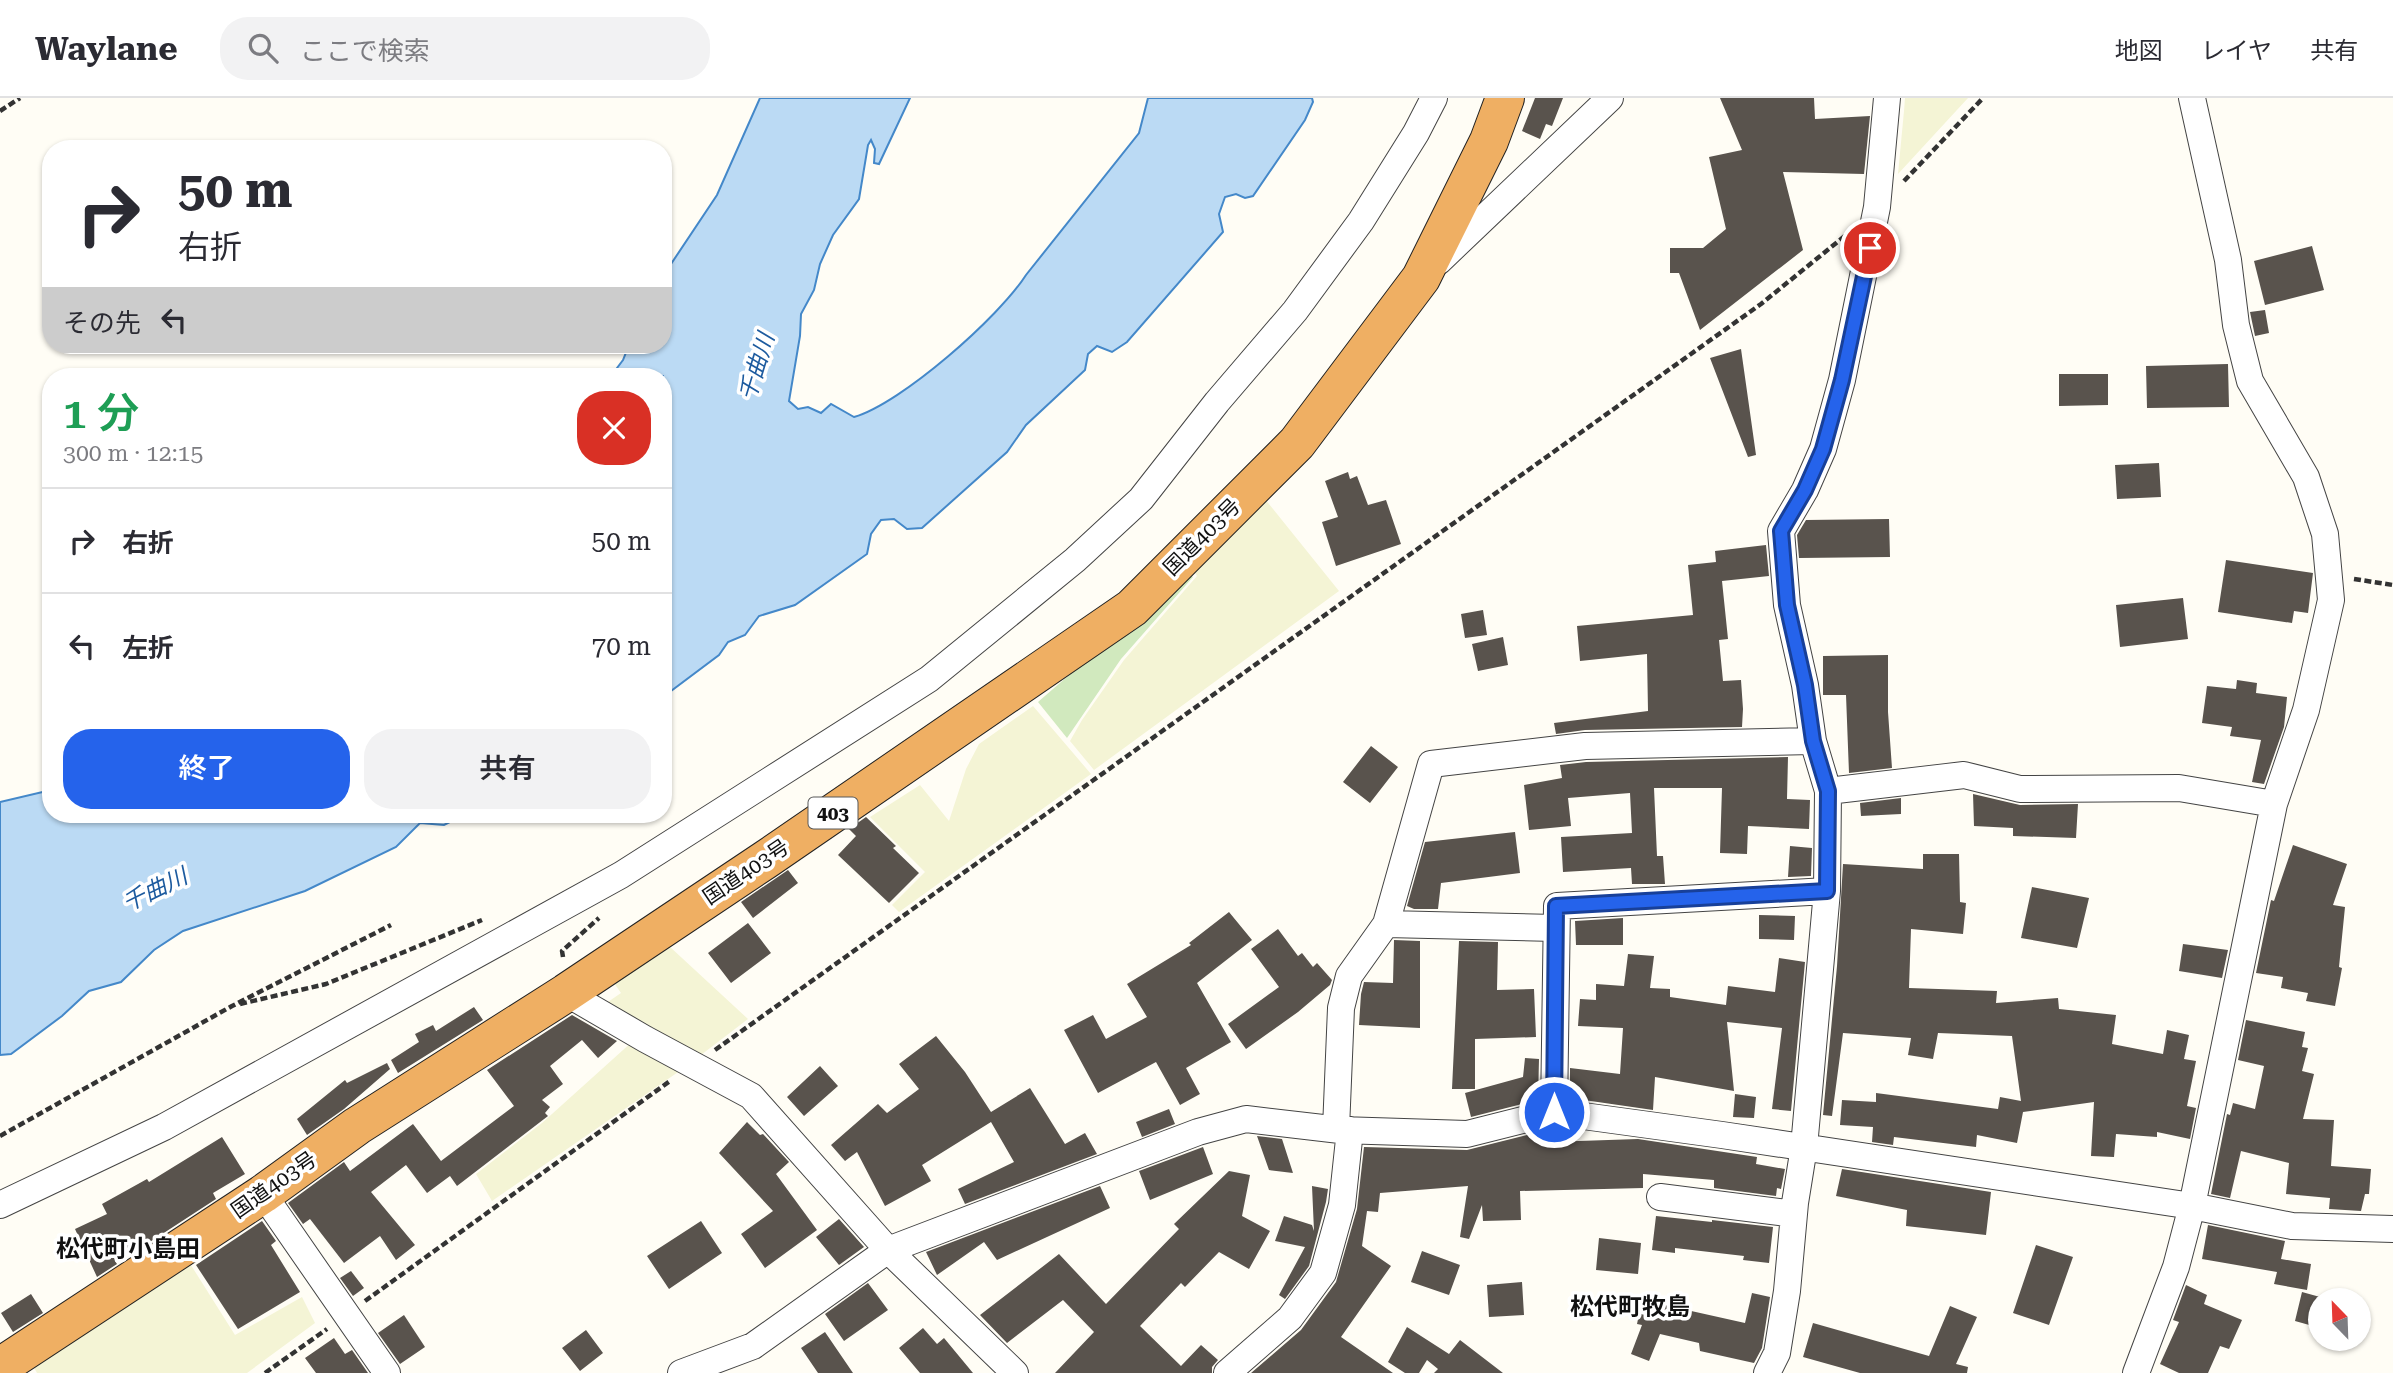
<!DOCTYPE html>
<html lang="ja">
<head>
<meta charset="utf-8">
<style>
	:root { --surface:#fff; --page:#f2f2f3; --text:#2b2b33; --muted:#7c7c81; --line:#e1e1e2; --accent:#2563eb }
	body { margin:0; font-family:"Roboto Serif","Noto Sans JP",serif; background:var(--page); color:var(--text); height:100vh; display:flex; flex-direction:column; font-size:26px; white-space:nowrap }
	* { box-sizing:border-box; margin:0 }
	p { font-size:23px; color:var(--muted) }
	.icon { flex:none; width:38px; height:38px; fill:none; stroke:currentColor; stroke-width:2; stroke-linecap:round; stroke-linejoin:round }
	.map { position:relative; flex:1; overflow:hidden }
	.details { position:absolute; left:42px; top:270px; width:630px; height:455px; display:flex; flex-direction:column; background:var(--surface); border-radius:28px; box-shadow:0 2px 5px #0004 }
	.details>* { flex:none }
	.banner { position:absolute; left:42px; top:42px; width:630px; height:214px; border-radius:28px; box-shadow:0 2px 5px #0004; background:#fff; color:var(--text); overflow:hidden }
	.needle { width:46px; rotate:337deg }
	.fabs { position:absolute; left:2308px; top:1190px; display:grid; gap:14px }
	.fabs a { display:grid; place-items:center; width:63px; height:63px; border-radius:50%; background:var(--surface); box-shadow:0 2px 5px #0004; font-size:35px }
	.pin { position:absolute; display:grid; place-items:center; width:60px; height:60px; color:#fff; margin:-30px; border:4px solid #fff; border-radius:50%; box-shadow:0 2px 7px #0007 }
	.me { position:absolute; width:77px; margin:-38px; rotate:0deg; stroke-linejoin:round; filter:drop-shadow(0 0 5px #0008) }
	.turn { display:flex; align-items:center; gap:24px; height:147px; padding:0 21px; font-size:32px }
	.turn .icon { width:91px; height:91px; stroke-width:2.5 }
	.turn b { display:block; font-size:49px; line-height:60px }
	.then { display:flex; align-items:center; height:66px; padding:0 21px; background:#0003; gap:14px; font-size:26px }
	.round { display:grid; place-items:center; flex:none; width:74px; height:74px; border-radius:28px; background:var(--page) }
	.overview { display:flex; align-items:center; justify-content:space-between; height:119px; padding:0 21px }
	h1 { font-size:42px; font-weight:600; line-height:52px; color:#1e9e55 }
	.button { display:flex; gap:14px; margin-top:auto; padding:14px 21px }
	.button a { flex:1; height:80px; border-radius:28px; background:var(--accent); color:#fff; font-size:28px; font-weight:600; line-height:80px; text-align:center }
	.button a+a { background:var(--page); color:var(--text) }
	ul { padding:0; list-style:none }
	li { display:flex; align-items:center; gap:21px; height:105px; padding:0 21px; border-top:2px solid var(--line) }
	li div { flex:1 }
	li b { display:block; font-size:26px }
	li em { font-style:normal }
	header { display:flex; align-items:center; gap:42px; box-sizing:border-box; height:98px; padding:0 35px; background:var(--surface); border-bottom:2px solid var(--line) }
	header strong { font-size:33px }
	nav { display:flex; gap:38px; margin-inline-start:auto; font-size:24px }
	.search { width:490px; height:63px; background:var(--page); display:flex; align-items:center; gap:18px; box-sizing:border-box; padding:0 24px; border-radius:28px; color:var(--muted); font-size:26px }
	.map>svg:first-child { display:block }
	.farmland { fill:#f4f4d5 }
	.green { fill:#d1e9be }
	.water { fill:#bbdaf4; stroke:#4488c9; stroke-width:2 }
	.building { fill:#59534d }
	.lines { fill:none; stroke-linecap:round; stroke-linejoin:round }
	.minor-casing { stroke:#444; stroke-width:28 }
	.highway-casing { stroke:#222; stroke-width:40 }
	.path { stroke:#333; stroke-width:4.5; stroke-dasharray:7 3.5; stroke-linecap:butt }
	.minor { stroke:#fff; stroke-width:26 }
	.highway { stroke:#efaf63; stroke-width:38 }
	.route-casing { stroke:#184099; stroke-width:18 }
	.route { stroke:#2563eb; stroke-width:12 }
	.labels { text-anchor:middle; dominant-baseline:central; stroke-width:7; stroke-linejoin:round; paint-order:stroke }
	.shield { fill:#fff; stroke:#585858; stroke-width:2 }
	.shield-label { font-size:19px; font-weight:bold; fill:#111 }
	.street-label { font-size:21px; fill:#111; stroke:#fff }
	.water-label { font-size:23px; font-style:italic; fill:#1d5b9f; stroke:#fff }
	.quarter-label { font-size:24px; font-weight:bold; fill:#111; stroke:#fff }
</style>
</head>
<body>
<header>
<strong>Waylane</strong>
<div class="search"><svg class="icon" aria-label="search" viewBox="0 0 24 24"><circle cx="10" cy="10" r="6"/><path d="M15 15l6 6"/></svg>ここで検索</div>
<nav><a>地図</a><a>レイヤ</a><a>共有</a></nav>
</header>
<div class="map">
<svg width="2393" height="1275" viewBox="0 0 2393 1275">
	<rect width="100%" height="100%" fill="#fffdf5"/>
	<!-- farmland -->
	<path class="farmland" d="M1905,0H1968L1898,76L1904,13Z
		M1265,401L1339,493L1094,672L1070,643L1082,622L1124,562L1197,478L1193,472Z
		M1033,608L1091,676L899,814L892,807L925,774L870,719L920,687L949,723L966,671L979,646Z
		M669,848L748,921L697,960L602,908L621,895L612,882Z
		M633,943L681,972L492,1103L476,1076L542,1025Z
		M189,1164L235,1237L302,1199L315,1225L247,1275H37L32,1266Z"/>
	<!-- green -->
	<path class="green" d="M1187,475L1193,479L1121,561L1067,640L1038,604Z"/>
	<!-- water -->
	<path class="water" d="M760,0H910L879,66L874,65L875,51L871,42L868,47L859,101L833,137L820,166L814,192L801,216L800,238L789,303L798,311L808,309L821,315L831,306L854,319C902,305 999,219 1026,177L1139,35L1148,0H1312L1313,4L1305,22L1253,98L1245,100L1236,96L1225,99L1219,116L1223,134L1127,244L1112,254L1097,248L1088,256L1085,272L1026,327L1007,354L922,430L907,431L894,421L881,422L871,436L867,456L795,507L759,518L745,537L728,544L719,557L663,599V278H611L623,262L629,247H663V178L717,97Z
		M51,692V716H466L444,727L420,725L396,749L305,793L183,833L154,852L121,884L89,893L62,918L11,956L0,957V704Z"/>
	<!-- building -->
	<path class="building" d="M1535,0H1563L1552,28L1546,26L1540,41L1522,33Z
		M1720,0H1814L1815,21L1870,18L1864,76L1783,74L1803,152L1700,232L1679,175H1670V150H1703L1726,131L1709,59L1742,52Z
		M2312,148L2324,192L2265,207L2254,163Z
		M2265,212L2269,235L2255,238L2250,214Z
		M1741,251L1756,357L1748,359L1710,260Z
		M2228,266L2229,309L2147,310L2146,268Z
		M2059,276H2108V307L2059,308Z
		M2159,365L2161,399L2117,401L2115,367Z
		M1348,374L1350,381L1357,378L1368,407L1386,402L1401,446L1336,468L1322,424L1338,419L1325,383Z
		M1889,421L1890,459L1799,460L1797,437L1806,422Z
		M1766,447L1769,478L1722,483L1728,541L1719,542L1723,583L1741,582L1743,611L1742,629L1585,632L1556,636L1554,625L1648,613L1647,556L1580,563L1577,528L1693,517L1688,467L1716,464L1715,453Z
		M2226,462L2313,475L2308,515L2294,513L2292,525L2218,514Z
		M2183,500L2188,541L2120,549L2116,507Z
		M1483,512L1487,537L1465,540L1461,516Z
		M1503,539L1508,567L1478,573L1472,546Z
		M1888,557V614L1892,670L1849,675L1846,597H1823V558Z
		M2237,582L2257,585L2256,595L2287,599L2284,629L2264,686L2252,684L2261,642L2230,638L2232,629L2202,625L2207,588L2236,591Z
		M1371,648L1398,669L1370,705L1343,684Z
		M1788,659L1787,701L1810,702L1809,731L1748,728L1747,756L1720,755L1722,690H1654L1657,758H1663L1665,786H1632L1631,770L1563,774L1561,739L1632,735L1630,695L1568,700L1571,728L1529,732L1524,687L1562,680L1560,667L1586,664Z
		M1973,696L2020,707L2078,706L2076,740L2013,738V730L1974,728Z
		M1901,700V716L1861,718L1860,705Z
		M866,719L896,748L893,750L919,775L889,805L838,757L856,738L849,731Z
		M1515,734L1520,775L1441,785L1438,811H1414L1407,808L1425,744Z
		M2293,747L2347,766L2333,807L2345,809L2339,869L2342,870L2335,908L2306,903L2308,895L2281,890L2283,879L2256,875L2271,802L2274,803Z
		M1790,748L1812,750L1811,778L1788,779Z
		M1923,756H1959L1960,804L1966,805L1963,836L1911,831L1909,890L1997,893L1996,905L2058,900L2059,911L2116,917L2112,946L2163,956L2167,932L2189,937L2184,961L2196,963L2187,1008L2196,1010L2190,1041L2157,1034V1039L2116,1036L2114,1059L2091,1058L2094,1004L2023,1014L2017,1045L1977,1037L1976,1049L1894,1039L1893,1047L1872,1044L1873,1029L1840,1027L1842,1002L1876,1004V995L1998,1011L2000,999L2021,1003L2012,938L1938,935L1933,961L1908,957L1911,940L1843,935L1832,1018L1823,1017L1837,868L1843,766L1923,771Z
		M788,772L798,785L753,820L741,804Z
		M2032,789L2089,800L2077,850L2021,840Z
		M1229,814L1252,842L1197,885L1231,944L1186,970L1200,996L1180,1007L1156,964L1098,995L1064,932L1093,917L1106,941L1147,919L1127,886L1191,847L1189,845Z
		M1759,817L1795,818L1794,842L1759,841Z
		M1623,820V847H1576L1575,823Z
		M748,825L771,855L731,885L708,855Z
		M1278,831L1298,858L1302,855L1313,869L1317,865L1332,882L1330,887L1298,914L1246,951L1228,926L1279,889L1251,851Z
		M1394,842L1420,843V930L1359,927L1361,896L1364,884L1393,885Z
		M1459,843L1498,844L1497,892L1534,891L1536,939L1475,941V991H1452Z
		M2183,846L2228,852L2222,880L2179,873Z
		M1628,856L1654,858L1650,890L1670,891V899L1726,907L1728,888L1775,894L1779,860L1805,864L1791,1013L1772,1011L1782,930L1727,924L1734,993L1655,979L1653,1012L1570,1000V970L1620,976L1623,930L1578,928L1580,901L1596,902V886L1624,888Z
		M474,909L483,922L398,975L391,962L419,944L415,936L433,927L436,933Z
		M572,917L617,943L598,960L582,942L550,968L563,986L542,1002L550,1009L545,1015L548,1018L457,1088L450,1078L427,1095L406,1067L371,1094L415,1147L396,1162L380,1138L344,1165L310,1121L303,1126L288,1105L344,1064L350,1073L413,1026L441,1063L514,1008L487,972Z
		M2246,922L2305,934L2302,949L2308,950L2302,973L2314,976L2303,1021L2334,1022L2331,1068L2371,1071L2369,1096H2365L2361,1113L2329,1111L2330,1100L2286,1096L2289,1065L2241,1053L2230,1100L2211,1096L2227,1016L2230,1017L2233,1005L2255,1011L2264,968L2238,962Z
		M936,938L965,974L991,1014L1030,990L1065,1046L1085,1035L1097,1056L965,1106L958,1091L1014,1064L991,1024L922,1067L931,1083L885,1108L857,1054L845,1063L831,1047L878,1006L887,1015L919,991L899,966Z
		M1525,960L1539,961L1538,1002L1471,1019L1465,995L1523,979Z
		M387,965L390,971L344,1011L307,1037L297,1021L345,982L347,985Z
		M820,968L838,988L804,1018L787,999Z
		M1735,996L1756,999L1754,1020L1733,1019Z
		M1169,1011L1175,1026L1142,1039L1136,1024Z
		M747,1024L760,1037L763,1036L789,1064L776,1076L817,1132L765,1170L741,1136L773,1113L719,1055Z
		M1547,1032L1549,1044L1638,1041L1757,1059L1756,1066L1785,1071L1781,1091L1777,1090L1776,1098L1714,1090V1082L1643,1076V1090L1520,1093L1521,1122L1483,1123L1482,1107L1469,1141L1460,1139L1468,1088L1380,1095L1378,1114L1367,1113L1362,1148L1391,1168L1341,1239L1393,1275H1251L1301,1232L1336,1184L1357,1111L1364,1049L1467,1052Z
		M1257,1038L1282,1041L1293,1075L1269,1072Z
		M222,1039L245,1076L213,1095L216,1101L153,1142L115,1163L117,1166L97,1179L75,1131L107,1116L102,1106L147,1081L149,1084Z
		M1203,1049L1213,1076L1150,1102L1139,1073Z
		M1842,1071L1991,1094L1986,1137L1906,1128L1907,1112L1836,1098Z
		M1229,1073L1250,1077L1242,1118L1270,1133L1249,1171L1219,1154L1185,1189L1181,1185L1140,1228L1181,1268L1201,1247L1218,1262L1212,1269V1275H1055L1094,1234L1063,1202L1007,1245L980,1217L1059,1156L1106,1206L1179,1131L1174,1126Z
		M1100,1088L1110,1110L997,1162L984,1144L937,1177L926,1154Z
		M1312,1088L1328,1091L1326,1104L1309,1168L1285,1201L1279,1197L1305,1149L1275,1143L1284,1118L1312,1127L1314,1133Z
		M1656,1118L1712,1124V1122L1773,1129L1769,1165L1743,1162L1744,1158L1675,1150V1155L1652,1152Z
		M839,1121L864,1149L839,1167L816,1139Z
		M262,1123L276,1143L271,1147L300,1194L238,1231L196,1167Z
		M701,1123L722,1155L669,1191L647,1158Z
		M2208,1127L2285,1143L2281,1161L2311,1166L2307,1192L2274,1186L2277,1174L2202,1161Z
		M1599,1140L1641,1145L1638,1176L1596,1172Z
		M2036,1147L2073,1159L2049,1227L2013,1215Z
		M1422,1153L1460,1167L1449,1197L1411,1184Z
		M351,1173L364,1190L353,1198L340,1180Z
		M1522,1184L1524,1217L1489,1219L1487,1187Z
		M868,1185L888,1212L844,1243L825,1216Z
		M2186,1187L2207,1197L2204,1206L2242,1222L2229,1251L2220,1248L2208,1275H2179L2160,1266L2179,1224L2173,1222Z
		M2302,1194L2320,1199V1230L2295,1223Z
		M1752,1195L1770,1199L1762,1250L1754,1265L1700,1253L1699,1245L1660,1236L1649,1263L1631,1256L1642,1227L1637,1226L1642,1202L1745,1225Z
		M31,1196L43,1215L13,1234L1,1215Z
		M1950,1208L1977,1219L1956,1266L1968,1269L1967,1275H1860L1803,1259L1813,1225L1929,1258Z
		M404,1217L425,1249L400,1266L378,1235Z
		M1407,1229L1449,1256L1460,1242L1503,1275H1434L1438,1271L1427,1262L1419,1275H1405L1388,1264Z
		M923,1230L937,1246L944,1240L973,1275H920L899,1250Z
		M586,1232L603,1255L580,1273L562,1250Z
		M825,1234L853,1275H818L801,1250Z
		M334,1240L345,1256L352,1252L368,1275H316L305,1260Z"/>
	<g class="lines">
		<!-- minor casing -->
		<g class="minor-casing">
			<path id="minor" d="M1439,163L1610,0
				M1828,693L1964,677L2020,691L2179,690L2274,706
				M1386,826L1555,830
				M566,895L645,941L751,998L888,1152L1015,1275
				M1554,1014L1557,808L1827,793
				M1336,1031L1341,910L1349,878L1386,826L1431,666L1585,648L1813,643
				M263,1096L387,1275
				M1660,1099L1794,1116
				M0,1107L164,1029L621,777L929,581L1075,462L1141,401L1217,304L1295,213L1361,123L1416,35L1434,0
				M681,1275L753,1248L888,1152L1198,1034L1246,1021L1340,1032L1467,1036L1554,1014L1722,1037L2192,1108L2292,1128L2393,1131
				M1227,1275L1290,1220L1323,1175L1342,1107L1350,1032
				M1767,1275L1777,1255L1787,1193L1795,1105L1804,1049L1827,793L1828,693L1813,643L1805,587L1787,507L1781,433L1805,392L1823,351L1842,282L1877,109L1887,0
				M2136,1275L2176,1169L2192,1108L2274,706L2306,612L2331,502L2325,436L2306,379L2250,283L2236,227L2228,162L2192,0"/>
		</g>
		<!-- highway casing -->
		<g class="highway-casing">
			<path id="highway" d="M0,1269L263,1096L357,1028L566,895L765,762L1132,510L1297,345L1421,180L1489,43L1505,0"/>
		</g>
		<!-- path -->
		<path class="path" d="M0,13L20,0
			M1904,83L1983,0
			M2354,481L2393,487
			M563,859L562,853L599,820
			M240,906L326,886L482,822
			M715,952L1761,206L1846,137
			M0,1038L232,908L391,827
			M365,1203L670,983
			M265,1275L327,1231"/>
		<!-- minor -->
		<use href="#minor" class="minor"/>
		<!-- highway -->
		<use href="#highway" class="highway"/>
	</g>
	<g class="lines">
		<!-- route casing -->
		<g class="route-casing">
			<path id="route" d="M1554,1014L1556,808L1827,793L1828,693L1813,643L1805,587L1787,507L1781,433L1805,392L1823,351L1842,282L1870,150"/>
		</g>
		<!-- route -->
		<use href="#route" class="route"/>
	</g>
	<g class="labels">
		<!-- shield labels -->
		<rect class="shield" x="808.5" y="699.5" width="49" height="31" rx="5"/>
		<g class="shield-label">
			<text x="833" y="715">403</text>
		</g>
		<!-- street labels -->
		<g class="street-label">
			<text transform="translate(1202 439) rotate(-45)">国道403号</text>
			<text transform="translate(746 774) rotate(-34)">国道403号</text>
			<text transform="translate(274 1087) rotate(-35)">国道403号</text>
		</g>
		<!-- water labels -->
		<g class="water-label">
			<text transform="translate(757 269) rotate(-73)">千曲川</text>
			<text transform="translate(155 792) rotate(-26)">千曲川</text>
		</g>
		<!-- quarter labels -->
		<g class="quarter-label">
			<text x="128" y="1151">松代町小島田</text>
			<text x="1630" y="1209">松代町牧島</text>
		</g>
	</g>
</svg>
<div class="fabs">
<a><svg class="needle" viewBox="-14 -14 28 28"><path d="M0-13l5 13h-10z" fill="#e53935"/><path d="M0 13l5-13h-10z" fill="#7c7c81"/></svg></a>
</div>
<div class="pin" style="left:1870px;top:150px;background:#d93025"><svg class="icon" aria-label="arrive" viewBox="0 0 24 24"><path d="M6 21V4h12l-3 4 3 4H6"/></svg></div>
<svg class="me" style="left:1554px;top:1014px" viewBox="-20 -20 40 40"><circle r="17" fill="#2563eb" stroke="#fff" stroke-width="3"/><path d="M0-11L8 9 0 5-8 9z" fill="#fff"/></svg>
<div class="banner">
<div class="turn"><svg class="icon" aria-label="right" viewBox="0 0 24 24"><path d="M7 20v-9h11M14 6l5 5-5 5"/></svg><div><b>50 m</b>右折</div></div>
<div class="then">その先<svg class="icon" aria-label="left" viewBox="0 0 24 24"><path d="M17 20v-9H6M10 6l-5 5 5 5"/></svg></div>
</div>
<section class="details">
<div class="overview"><div><h1>1 分</h1><p>300 m · 12:15</p></div><a class="round" style="background:#d93025;color:#fff"><svg class="icon" aria-label="close" viewBox="0 0 24 24"><path d="M6 6l12 12M18 6L6 18"/></svg></a></div>
<ul>
<li><svg class="icon" aria-label="right" viewBox="0 0 24 24"><path d="M7 20v-9h11M14 6l5 5-5 5"/></svg><div><b>右折</b></div><em>50 m</em></li>
<li><svg class="icon" aria-label="left" viewBox="0 0 24 24"><path d="M17 20v-9H6M10 6l-5 5 5 5"/></svg><div><b>左折</b></div><em>70 m</em></li>
</ul>
<div class="button"><a>終了</a><a>共有</a></div>
</section>
</div>
</body>
</html>
